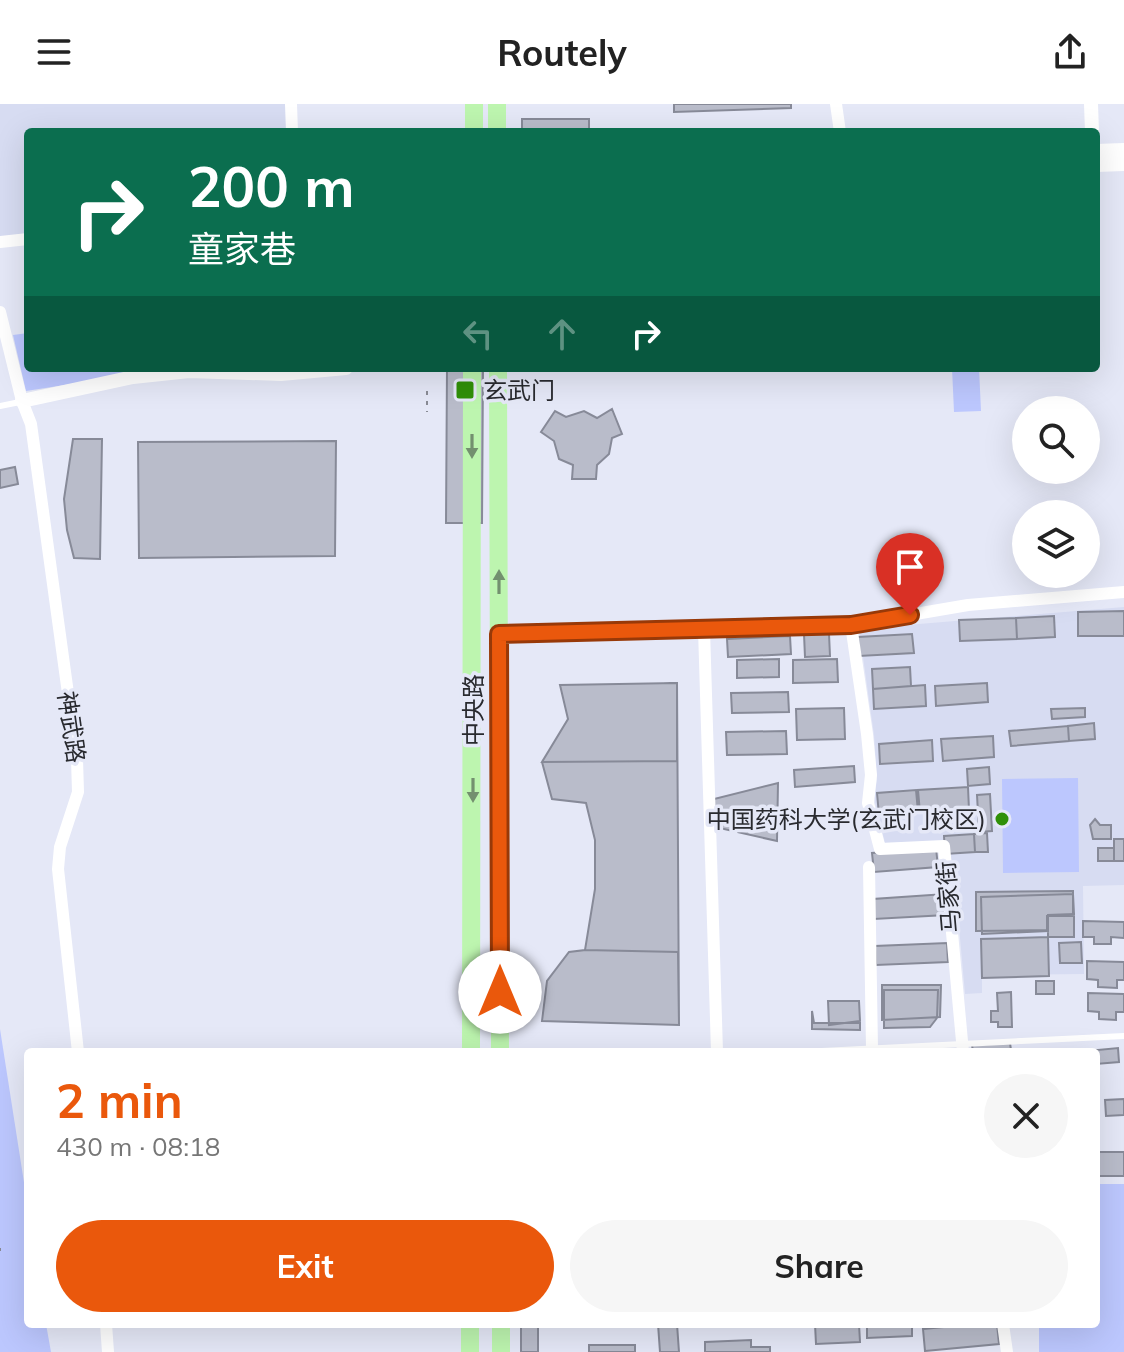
<!DOCTYPE html>
<html lang="en">
<head>
<meta charset="utf-8">
<style>
	:root { --surface:#fff; --page:#f6f6f6; --text:#222; --muted:#767676; --accent:#ea580c }
	body { margin:0; font-family:Mulish,"Noto Sans SC",sans-serif; background:var(--page); color:var(--text); height:100vh; display:flex; flex-direction:column; font-size:30px; white-space:nowrap }
	* { box-sizing:border-box; margin:0 }
	p { font-size:26px; color:var(--muted) }
	.icon { flex:none; width:44px; height:44px; fill:none; stroke:currentColor; stroke-width:2; stroke-linecap:round; stroke-linejoin:round }
	.map { position:relative; flex:1; overflow:hidden }
	.details { position:absolute; left:24px; top:944px; width:1076px; height:280px; display:flex; flex-direction:column; background:var(--surface); border-radius:8px; box-shadow:0 8px 32px #0002 }
	.details>* { flex:none }
	.hud { position:absolute; left:24px; top:24px; width:1076px; height:244px; border-radius:8px; box-shadow:0 8px 32px #0002; background:#0b6e4f; color:#fff; overflow:hidden }
	.fabs { position:absolute; left:1012px; top:292px; display:grid; gap:16px }
	.fabs a { display:grid; place-items:center; width:88px; height:88px; border-radius:50%; background:var(--surface); box-shadow:0 8px 32px #0002; font-size:40px }
	.pin { position:absolute; display:grid; place-items:center; width:68px; height:68px; color:#fff; margin:-82px -34px; border-radius:50% 50% 50% 0; rotate:-45deg; box-shadow:0 0 8px #0007 }
	.pin .icon { rotate:45deg }
	.me { position:absolute; width:88px; margin:-44px; rotate:0deg; stroke-linejoin:round; filter:drop-shadow(0 0 6px #0008) }
	.turn { display:flex; align-items:center; gap:28px; height:168px; padding:0 32px; font-size:36px }
	.turn .icon { width:104px; height:104px; stroke-width:2.5 }
	.turn b { display:block; font-size:56px; line-height:68px }
	.lanes { display:flex; align-items:center; height:76px; padding:0 32px; background:#0003; justify-content:center; gap:40px; direction:ltr }
	.lanes .off { opacity:.35 }
	.round { display:grid; place-items:center; flex:none; width:84px; height:84px; border-radius:42px; background:var(--page) }
	.summary { display:flex; align-items:center; justify-content:space-between; height:136px; padding:0 32px }
	h1 { font-size:48px; font-weight:700; line-height:60px; color:var(--accent) }
	.primary-button { display:flex; gap:16px; margin-top:auto; padding:16px 32px }
	.primary-button a { flex:1; height:92px; border-radius:48px; background:var(--accent); color:#fff; font-size:32px; font-weight:700; line-height:92px; text-align:center }
	.primary-button a+a { background:var(--page); color:var(--text) }
	header { display:flex; justify-content:space-between; align-items:center; height:104px; padding:0 32px; background:var(--surface); font-size:36px; font-weight:700 }
	.map>svg:first-child { display:block }
	.built { fill:#d7dcf2 }
	.green { fill:#bcc7fe }
	.building { fill:#b9bcca; stroke:#878a98; stroke-width:2 }
	.lines { fill:none; stroke-linecap:round; stroke-linejoin:round }
	.path { stroke:#898b95; stroke-width:2; stroke-dasharray:4 6; stroke-linecap:butt }
	.service { stroke:#fff; stroke-width:6 }
	.minor { stroke:#fff; stroke-width:12 }
	.tertiary { stroke:#fff; stroke-width:14 }
	.secondary { stroke:#fff; stroke-width:16 }
	.primary { stroke:#bdf5af; stroke-width:18 }
	.oneway { fill:#73906f }
	.route-casing { stroke:#983908; stroke-width:20 }
	.route { stroke:#ea580c; stroke-width:14 }
	.poi-dot { fill:#309008; stroke:#e5e8f7; stroke-width:3 }
	.labels { text-anchor:middle; dominant-baseline:central; stroke-width:7; stroke-linejoin:round; paint-order:stroke }
	.poi-label { font-size:24px; fill:#292a2f; stroke:#e5e8f7; text-anchor:start }
	.street-label { font-size:24px; fill:#292a2f; stroke:#e5e8f7 }
</style>
</head>
<body>
<header><svg class="icon" aria-label="menu" viewBox="0 0 24 24"><path d="M4 6h16M4 12h16M4 18h16"/></svg>Routely<svg class="icon" aria-label="share" viewBox="0 0 24 24"><path d="M12 15V3M7 8l5-5 5 5M5 13v7h14v-7"/></svg></header>
<div class="map">
<svg width="1124" height="1248" viewBox="0 0 1124 1248">
	<rect width="100%" height="100%" fill="#e5e8f7"/>
	<!-- built -->
	<path class="built" d="M0,0H291L292,28H28V135L0,138Z
		M1124,503V781L1083,782L1084,870L982,871V889L965,890L955,778L948,737L885,739L874,694L877,676L874,631L859,525Z"/>
	<!-- green -->
	<path class="green" d="M28,229V264H174L26,287L13,231Z
		M952,264H979L981,307L954,308Z
		M1078,674L1079,768L1003,769L1002,675Z
		M0,925L28,1104V1220H46L51,1248H0Z
		M1096,1080H1124V1248H1039V1220H1096Z"/>
	<!-- building -->
	<path class="building" d="M674,0H791V4L674,8Z
		M522,15H589V28H522Z
		M447,264H483L482,419H446Z
		M612,305L622,330L612,334L609,350L597,361L596,375H572L573,361L559,355L554,337L541,328L555,307L566,313L584,307L597,314Z
		M73,335H102L100,455L74,454L67,426L64,395Z
		M336,337L335,452L139,454L138,338Z
		M15,363L18,380L0,384V366Z
		M1124,507V532H1078V508Z
		M1054,512L1055,533L1017,535L1016,514Z
		M1016,514L1017,535L960,537L959,516Z
		M804,530H829L830,552L805,553Z
		M912,530L914,549L859,552L858,533Z
		M790,532L791,550L728,553L727,535Z
		M779,555V573L737,574V556Z
		M837,555L838,578L793,579V556Z
		M910,563L911,582L873,585L872,565Z
		M677,579L679,921L542,917L547,877L569,848L585,846L595,785V736L586,699L552,695L542,658L568,615L560,581Z
		M677,579V657L542,658L568,615L560,581Z
		M987,579L988,598L936,602L935,582Z
		M925,581L926,602L874,605L873,585Z
		M788,588L789,608L732,609L731,589Z
		M844,604L845,635L797,636L796,605Z
		M1085,604V613L1052,615L1051,605Z
		M1094,619L1095,635L1069,637L1068,622Z
		M1068,622L1069,637L1011,642L1009,627Z
		M786,627L787,650L727,651L726,628Z
		M993,632L994,653L943,657L941,635Z
		M932,636L933,657L880,660L879,640Z
		M854,662L855,678L795,683L794,666Z
		M989,663L990,680L968,682L967,665Z
		M778,679L777,737L706,721V697Z
		M968,683L969,706L920,709L918,686Z
		M916,686L918,708L879,711L877,689Z
		M990,690L992,727L979,728L977,691Z
		M1095,715L1100,721H1111V735H1093L1090,721Z
		M987,729L988,748H975L974,730Z
		M974,730L975,748L945,750L944,732Z
		M1114,735H1124V757H1114Z
		M936,744L938,763L874,768L872,749Z
		M1098,744H1114V757H1098Z
		M1073,787V812H1047V826L976,827V788Z
		M945,790L946,811L874,815L873,795Z
		M1073,790L1074,810L1048,811V827L982,830L981,793Z
		M1074,810V833H1048V811Z
		M1083,817L1124,818V834L1111,833V840H1094V833H1083Z
		M1048,833L1049,872L982,874L981,835Z
		M1081,838L1082,859H1060L1059,839Z
		M947,839L948,858L876,861L875,842Z
		M585,846L678,848L679,921L542,917L547,877L569,848Z
		M1087,857L1124,858V876H1117V884L1098,883V876L1087,875Z
		M1036,877H1054V890H1036Z
		M882,881H941L940,913L882,916Z
		M884,886H938L937,914L930,923L884,924Z
		M1011,888L1012,923H998V918H991V907H998L997,889Z
		M1088,889L1124,890V908H1116V916L1099,915V908L1088,907Z
		M828,897H859L860,917L829,921Z
		M812,907L814,919H860V926L812,925Z
		M1010,939L1011,946L973,948L972,941Z
		M1118,944L1119,958L1096,960V948H1077Z
		M1124,995V1011L1106,1012L1105,996Z
		M1096,1048H1124V1072H1096Z
		M521,1220H538V1248H521Z
		M658,1220H677L679,1248H660Z
		M815,1220H859L860,1238L816,1240Z
		M867,1220H912V1232L867,1234Z
		M975,1220H997L999,1240L925,1247L923,1225Z
		M751,1236V1243H770V1248H705V1238Z
		M589,1241H635V1248H589Z"/>
	<g class="lines">
		<!-- path -->
		<path class="path" d="M427,287V308
			M0,1144V1147"/>
		<!-- service -->
		<path class="service" d="M0,302L20,298
			M801,948L1124,932"/>
		<!-- minor -->
		<path class="minor" d="M291,0L292,28
			M836,0L840,28
			M0,138L28,135
			M0,208L22,297L31,320L77,655L78,688L60,743L58,765L78,948
			M851,521L867,630L871,671L868,699L880,745L944,742L963,948
			M704,525L717,948
			M499,530L851,521L968,501L1124,488
			M869,763L872,945
			M106,1220L108,1248
			M1003,1220L1007,1248"/>
		<!-- tertiary -->
		<path class="tertiary" d="M1091,0L1092,28
			M22,297L133,273L189,267L281,270L346,264"/>
		<!-- secondary -->
		<path class="secondary" d="M1096,48L1124,47
			M1096,60L1124,59"/>
		<!-- primary -->
		<path class="primary" d="M497,0V28
			M474,28V0
			M498,264L500,948
			M471,948L472,264
			M501,1220V1248
			M470,1248V1220"/>
	</g>
	<!-- one-way arrows -->
	<defs><path id="oneway-solid" d="M-6-.8H1V-3.2L6.5 0L1 3.2V.8H-6Z" transform="scale(2)"/></defs>
	<g class="oneway">
		<use href="#oneway-solid" transform="translate(472 342) rotate(90)"/>
		<use href="#oneway-solid" transform="translate(499 478) rotate(-90)"/>
		<use href="#oneway-solid" transform="translate(473 686) rotate(90)"/>
	</g>
	<g class="lines">
		<!-- route casing -->
		<g class="route-casing">
			<path id="route" d="M500,888L499,530L851,521L910,511"/>
		</g>
		<!-- route -->
		<use href="#route" class="route"/>
	</g>
	<!-- markers -->
	<g class="poi-dot">
		<rect x="455" y="276" width="20" height="20" rx="4"/>
		<circle cx="1002" cy="715" r="8"/>
	</g>
	<g class="labels">
		<!-- poi labels -->
		<g class="poi-label">
			<text x="483" y="286">玄武门</text>
			<text x="986" y="715" text-anchor="end">中国药科大学(玄武门校区)</text>
		</g>
		<!-- street labels -->
		<g class="street-label">
			<text transform="translate(473 606) rotate(-90)">中央路</text>
			<text transform="translate(72 623) rotate(82)">神武路</text>
			<text transform="translate(948 793) rotate(-95)">马家街</text>
		</g>
	</g>
</svg>
<div class="fabs">
<a><svg class="icon" aria-label="search" viewBox="0 0 24 24"><circle cx="10" cy="10" r="6"/><path d="M15 15l6 6"/></svg></a>
<a><svg class="icon" aria-label="layers" viewBox="0 0 24 24"><path d="M12 4l9 5-9 5-9-5zM3 14l9 5 9-5"/></svg></a>
</div>
<div class="pin" style="left:910px;top:511px;background:#d93025"><svg class="icon" aria-label="arrive" viewBox="0 0 24 24"><path d="M6 21V4h12l-3 4 3 4H6"/></svg></div>
<svg class="me" style="left:500px;top:888px" viewBox="-20 -20 40 40"><circle r="19" fill="#fff"/><path d="M0-13L10 11 0 6-10 11z" fill="#ea580c"/></svg>
<div class="hud">
<div class="turn"><svg class="icon" aria-label="right" viewBox="0 0 24 24"><path d="M7 20v-9h11M14 6l5 5-5 5"/></svg><div><b>200 m</b>童家巷</div></div>
<div class="lanes"><svg class="icon off" aria-label="left" viewBox="0 0 24 24"><path d="M17 20v-9H6M10 6l-5 5 5 5"/></svg><svg class="icon off" aria-label="ahead" viewBox="0 0 24 24"><path d="M12 20V5M6 11l6-6 6 6"/></svg><svg class="icon" aria-label="right" viewBox="0 0 24 24"><path d="M7 20v-9h11M14 6l5 5-5 5"/></svg></div>
</div>
<section class="details">
<div class="summary"><div><h1>2 min</h1><p>430 m · 08:18</p></div><a class="round"><svg class="icon" aria-label="close" viewBox="0 0 24 24"><path d="M6 6l12 12M18 6L6 18"/></svg></a></div>
<div class="primary-button"><a>Exit</a><a>Share</a></div>
</section>
</div>
</body>
</html>
